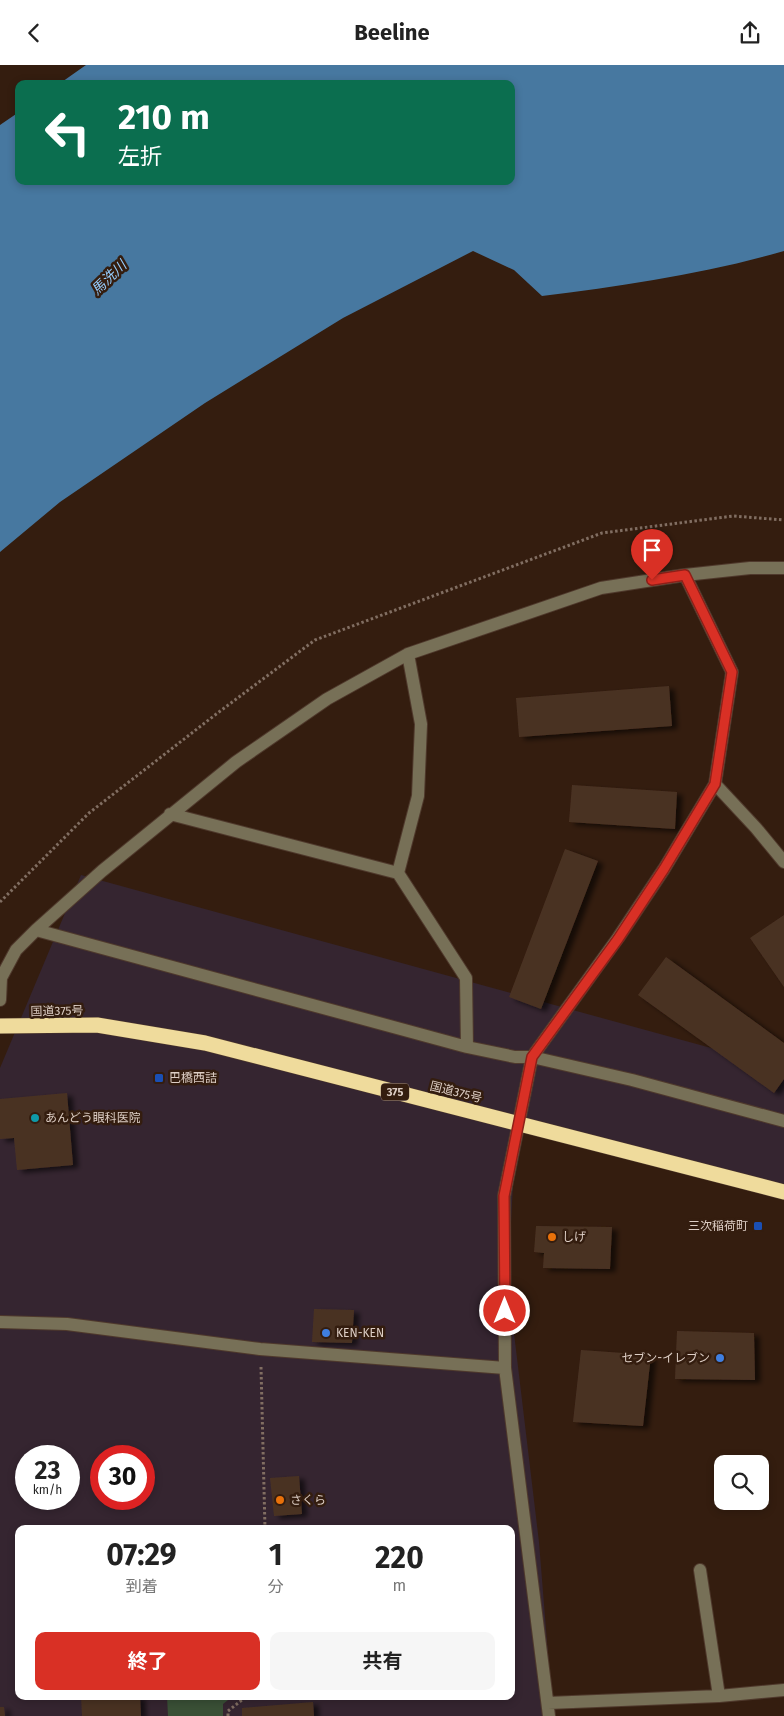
<!DOCTYPE html>
<html lang="ja">
<head>
<meta charset="utf-8">
<style>
	:root { --surface:#fff; --page:#f6f6f6; --text:#222; --muted:#767676; --accent:#d93025 }
	body { margin:0; font-family:"Fira Sans","Noto Sans JP",sans-serif; background:var(--page); color:var(--text); height:100vh; display:flex; flex-direction:column; font-size:19px; white-space:nowrap }
	* { box-sizing:border-box; margin:0 }
	p { font-size:16px; color:var(--muted) }
	.icon { flex:none; width:28px; height:28px; fill:none; stroke:currentColor; stroke-width:2; stroke-linecap:round; stroke-linejoin:round }
	.map { position:relative; flex:1; overflow:hidden }
	.panel { position:absolute; left:15px; top:1460px; width:500px; height:175px; display:flex; flex-direction:column; background:var(--surface); border-radius:10px; box-shadow:0 2px 8px #0003 }
	.panel>* { flex:none }
	.guide { position:absolute; left:15px; top:15px; width:500px; height:105px; border-radius:10px; box-shadow:0 2px 8px #0003; background:#0b6e4f; color:#fff; overflow:hidden }
	.controls { position:absolute; left:714px; top:1390px; display:grid; gap:10px }
	.controls a { display:grid; place-items:center; width:55px; height:55px; border-radius:10px; background:var(--surface); box-shadow:0 2px 8px #0003; font-size:25px }
	.speed { position:absolute; left:15px; top:1380px; display:flex; gap:10px; font-size:25px; font-weight:700; text-align:center }
	.speed>* { display:grid; place-content:center; width:65px; height:65px; border-radius:50%; background:var(--surface); box-shadow:0 2px 8px #0003; line-height:1 }
	.speed small { font-size:12px; font-weight:400 }
	.speed .limit { border:8px solid #d22; background:#fff; color:#111 }
	.pin { position:absolute; display:grid; place-items:center; width:42px; height:42px; color:#fff; margin:-51px -21px; border-radius:50% 50% 50% 0; rotate:-45deg; box-shadow:0 0 5px #0007 }
	.pin .icon { rotate:45deg }
	.me { position:absolute; width:55px; margin:-28px; rotate:0deg; stroke-linejoin:round; filter:drop-shadow(0 0 4px #0008) }
	.turn { display:flex; align-items:center; gap:18px; height:105px; padding:0 20px; font-size:22px }
	.turn .icon { width:65px; height:65px; stroke-width:2.5 }
	.turn b { display:block; font-size:35px; line-height:42px }
	.eta { display:flex; justify-content:space-evenly; align-items:center; height:85px; text-align:center }
	.eta b { font-size:30px; font-weight:700; line-height:35px }
	.button { display:flex; gap:10px; margin-top:auto; padding:10px 20px }
	.button a { flex:1; height:58px; border-radius:10px; background:var(--accent); color:#fff; font-size:20px; font-weight:700; line-height:58px; text-align:center }
	.button a+a { background:var(--page); color:var(--text) }
	header { display:flex; justify-content:space-between; align-items:center; height:65px; padding:0 20px; background:var(--surface); font-size:22px; font-weight:700 }
	.map>svg:first-child { display:block }
	.commercial { fill:#352530; fill-rule:evenodd }
	.green { fill:#3a5036 }
	.water { fill:#4778a0 }
	.building { fill:#4a3223; filter:url(#shadow) }
	.lines { fill:none; stroke-linecap:round; stroke-linejoin:round }
	.minor-casing { stroke:#4f392c; stroke-width:14 }
	.highway-casing { stroke:#4f392c; stroke-width:16 }
	.path { stroke:#816e62; stroke-width:3; stroke-dasharray:2.5 2.5; stroke-linecap:butt }
	.minor { stroke:#777057; stroke-width:12 }
	.highway { stroke:#efdb9c; stroke-width:15 }
	.route-casing { stroke:#8d1f18; stroke-width:12 }
	.route { stroke:#d93025; stroke-width:9 }
	.transit-dot { fill:#1a4fb4; stroke:#341d0f; stroke-width:2 }
	.culture-dot { fill:#0f9aa8; stroke:#341d0f; stroke-width:2 }
	.food-dot { fill:#e8710a; stroke:#341d0f; stroke-width:2 }
	.shop-dot { fill:#3f7fe0; stroke:#341d0f; stroke-width:2 }
	.labels { text-anchor:middle; dominant-baseline:central; stroke-width:5; stroke-linejoin:round; paint-order:stroke }
	.shield { fill:#341d0f; stroke:#aa998e; stroke-width:1 }
	.shield-label { font-size:11px; font-weight:bold; fill:#ddcec5 }
	.street-label { font-size:12px; fill:#ddcec5; stroke:#341d0f }
	.poi-label { font-size:12px; fill:#ddcec5; stroke:#341d0f; text-anchor:start }
	.water-label { font-size:14px; font-style:italic; fill:#95cdfe; stroke:#341d0f }
</style>
</head>
<body>
<header><svg class="icon" aria-label="back" viewBox="0 0 24 24"><path d="M15 5l-7 7 7 7"/></svg>Beeline<svg class="icon" aria-label="share" viewBox="0 0 24 24"><path d="M12 15V3M7 8l5-5 5 5M5 13v7h14v-7"/></svg></header>
<div class="map">
<svg width="784" height="1651" viewBox="0 0 784 1651">
	<defs>
		<filter id="shadow"><feDropShadow dx="5.5" dy="3" stdDeviation="2.5" flood-color="#0009"/></filter>
	</defs>
	<rect width="100%" height="100%" fill="#341d0f"/>
	<!-- commercial -->
	<path class="commercial" d="M81,810L784,1003V1129L516,1059L508,1218L539,1477L553,1651H0V1003ZM26,1391H69V1434H26ZM101,1391H144V1434H101ZM19,1464H511V1631H19Z"/>
	<!-- green -->
	<path class="green" d="M167,1631H233L223,1639V1651H168Z"/>
	<!-- water -->
	<path class="water" d="M86,0H784V186C705,209 623,221 542,231L514,205L473,186L343,253L205,338L60,437L0,487V60L19,47V116H511V19H59Z"/>
	<!-- building -->
	<path class="building" d="M669,621L672,661L519,672L516,633Z
		M572,720L677,727L675,764L569,757Z
		M565,784L598,796L541,944L509,932Z
		M784,850V922L750,873Z
		M666,892L784,978V1014L774,1028L638,930Z
		M67,1028L73,1100L17,1105L14,1073L0,1074V1034Z
		M536,1161L612,1162L610,1204L543,1203L544,1188L534,1187Z
		M314,1244L354,1245L352,1278L312,1277Z
		M677,1266L754,1268L755,1315L675,1314Z
		M581,1285L651,1290L643,1361L573,1357Z
		M299,1411L302,1449L274,1451L270,1413Z
		M81,1631H140L141,1651H82Z
		M313,1637L314,1651H242V1643Z
		M0,1642H4L5,1651H0Z"/>
	<g class="lines">
		<!-- minor casing -->
		<g class="minor-casing">
			<path id="minor" d="M715,719L756,763L784,797
				M170,749L398,808L466,913L467,982
				M398,808L418,731L421,659L408,589
				M36,865L467,982L515,992H532L632,1015L784,1056
				M0,935L1,913L16,885L36,865L102,806L236,697L327,634L408,589L601,523L685,510L750,503H784
				M0,1257L67,1259L260,1284L505,1303
				M700,1505L719,1631
				M548,1638L719,1631L784,1625
				M549,1651L505,1303L504,1131L532,992L618,873L664,804L715,719L732,607L685,510"/>
		</g>
		<!-- highway casing -->
		<g class="highway-casing">
			<path id="highway" d="M0,961L97,960L205,978L784,1127"/>
		</g>
		<!-- path -->
		<path class="path" d="M0,837L89,748L215,650L315,575L602,468L733,451L784,455
			M261,1302L265,1464
			M228,1651V1646L247,1631"/>
		<!-- minor -->
		<use href="#minor" class="minor"/>
		<!-- highway -->
		<use href="#highway" class="highway"/>
	</g>
	<g class="lines">
		<!-- route casing -->
		<g class="route-casing">
			<path id="route" d="M505,1246L504,1131L532,992L618,874L664,804L715,719L732,607L685,510L652,515"/>
		</g>
		<!-- route -->
		<use href="#route" class="route"/>
	</g>
	<!-- markers -->
	<g class="transit-dot">
		<rect x="154" y="1008" width="10" height="10" rx="2.5"/>
		<rect x="753" y="1156" width="10" height="10" rx="2.5"/>
	</g>
	<circle class="culture-dot" cx="35" cy="1053" r="5"/>
	<g class="food-dot">
		<circle cx="552" cy="1172" r="5"/>
		<circle cx="280" cy="1435" r="5"/>
	</g>
	<g class="shop-dot">
		<circle cx="326" cy="1268" r="5"/>
		<circle cx="720" cy="1293" r="5"/>
	</g>
	<g class="labels">
		<!-- shield labels -->
		<rect class="shield" x="381" y="1018.5" width="28" height="17" rx="4"/>
		<g class="shield-label">
			<text x="395" y="1027">375</text>
		</g>
		<!-- street labels -->
		<g class="street-label">
			<text transform="translate(57 946) rotate(-1)">国道375号</text>
			<text transform="translate(456 1027) rotate(14)">国道375号</text>
		</g>
		<!-- poi labels -->
		<g class="poi-label">
			<text x="169" y="1013">巴橋西詰</text>
			<text x="45" y="1053">あんどう眼科医院</text>
			<text x="748" y="1161" text-anchor="end">三次稲荷町</text>
			<text x="562" y="1172">しげ</text>
			<text x="336" y="1268">KEN-KEN</text>
			<text x="710" y="1293" text-anchor="end">セブン-イレブン</text>
			<text x="290" y="1435">さくら</text>
		</g>
		<!-- water labels -->
		<g class="water-label">
			<text transform="translate(109 213) rotate(-44)">馬洗川</text>
		</g>
	</g>
</svg>
<div class="controls">
<a><svg class="icon" aria-label="search" viewBox="0 0 24 24"><circle cx="10" cy="10" r="6"/><path d="M15 15l6 6"/></svg></a>
</div>
<div class="speed"><div>23<small>km/h</small></div><div class="limit">30</div></div>
<div class="pin" style="left:652px;top:515px;background:#d93025"><svg class="icon" aria-label="arrive" viewBox="0 0 24 24"><path d="M6 21V4h12l-3 4 3 4H6"/></svg></div>
<svg class="me" style="left:505px;top:1246px" viewBox="-20 -20 40 40"><circle r="17" fill="#d93025" stroke="#fff" stroke-width="3"/><path d="M0-11L8 9 0 5-8 9z" fill="#fff"/></svg>
<div class="guide">
<div class="turn"><svg class="icon" aria-label="left" viewBox="0 0 24 24"><path d="M17 20v-9H6M10 6l-5 5 5 5"/></svg><div><b>210 m</b>左折</div></div>
</div>
<section class="panel">
<div class="eta">
<div><b>07:29</b><p>到着</p></div>
<div><b>1</b><p>分</p></div>
<div><b>220</b><p>m</p></div>
</div>
<div class="button"><a>終了</a><a>共有</a></div>
</section>
</div>
</body>
</html>
